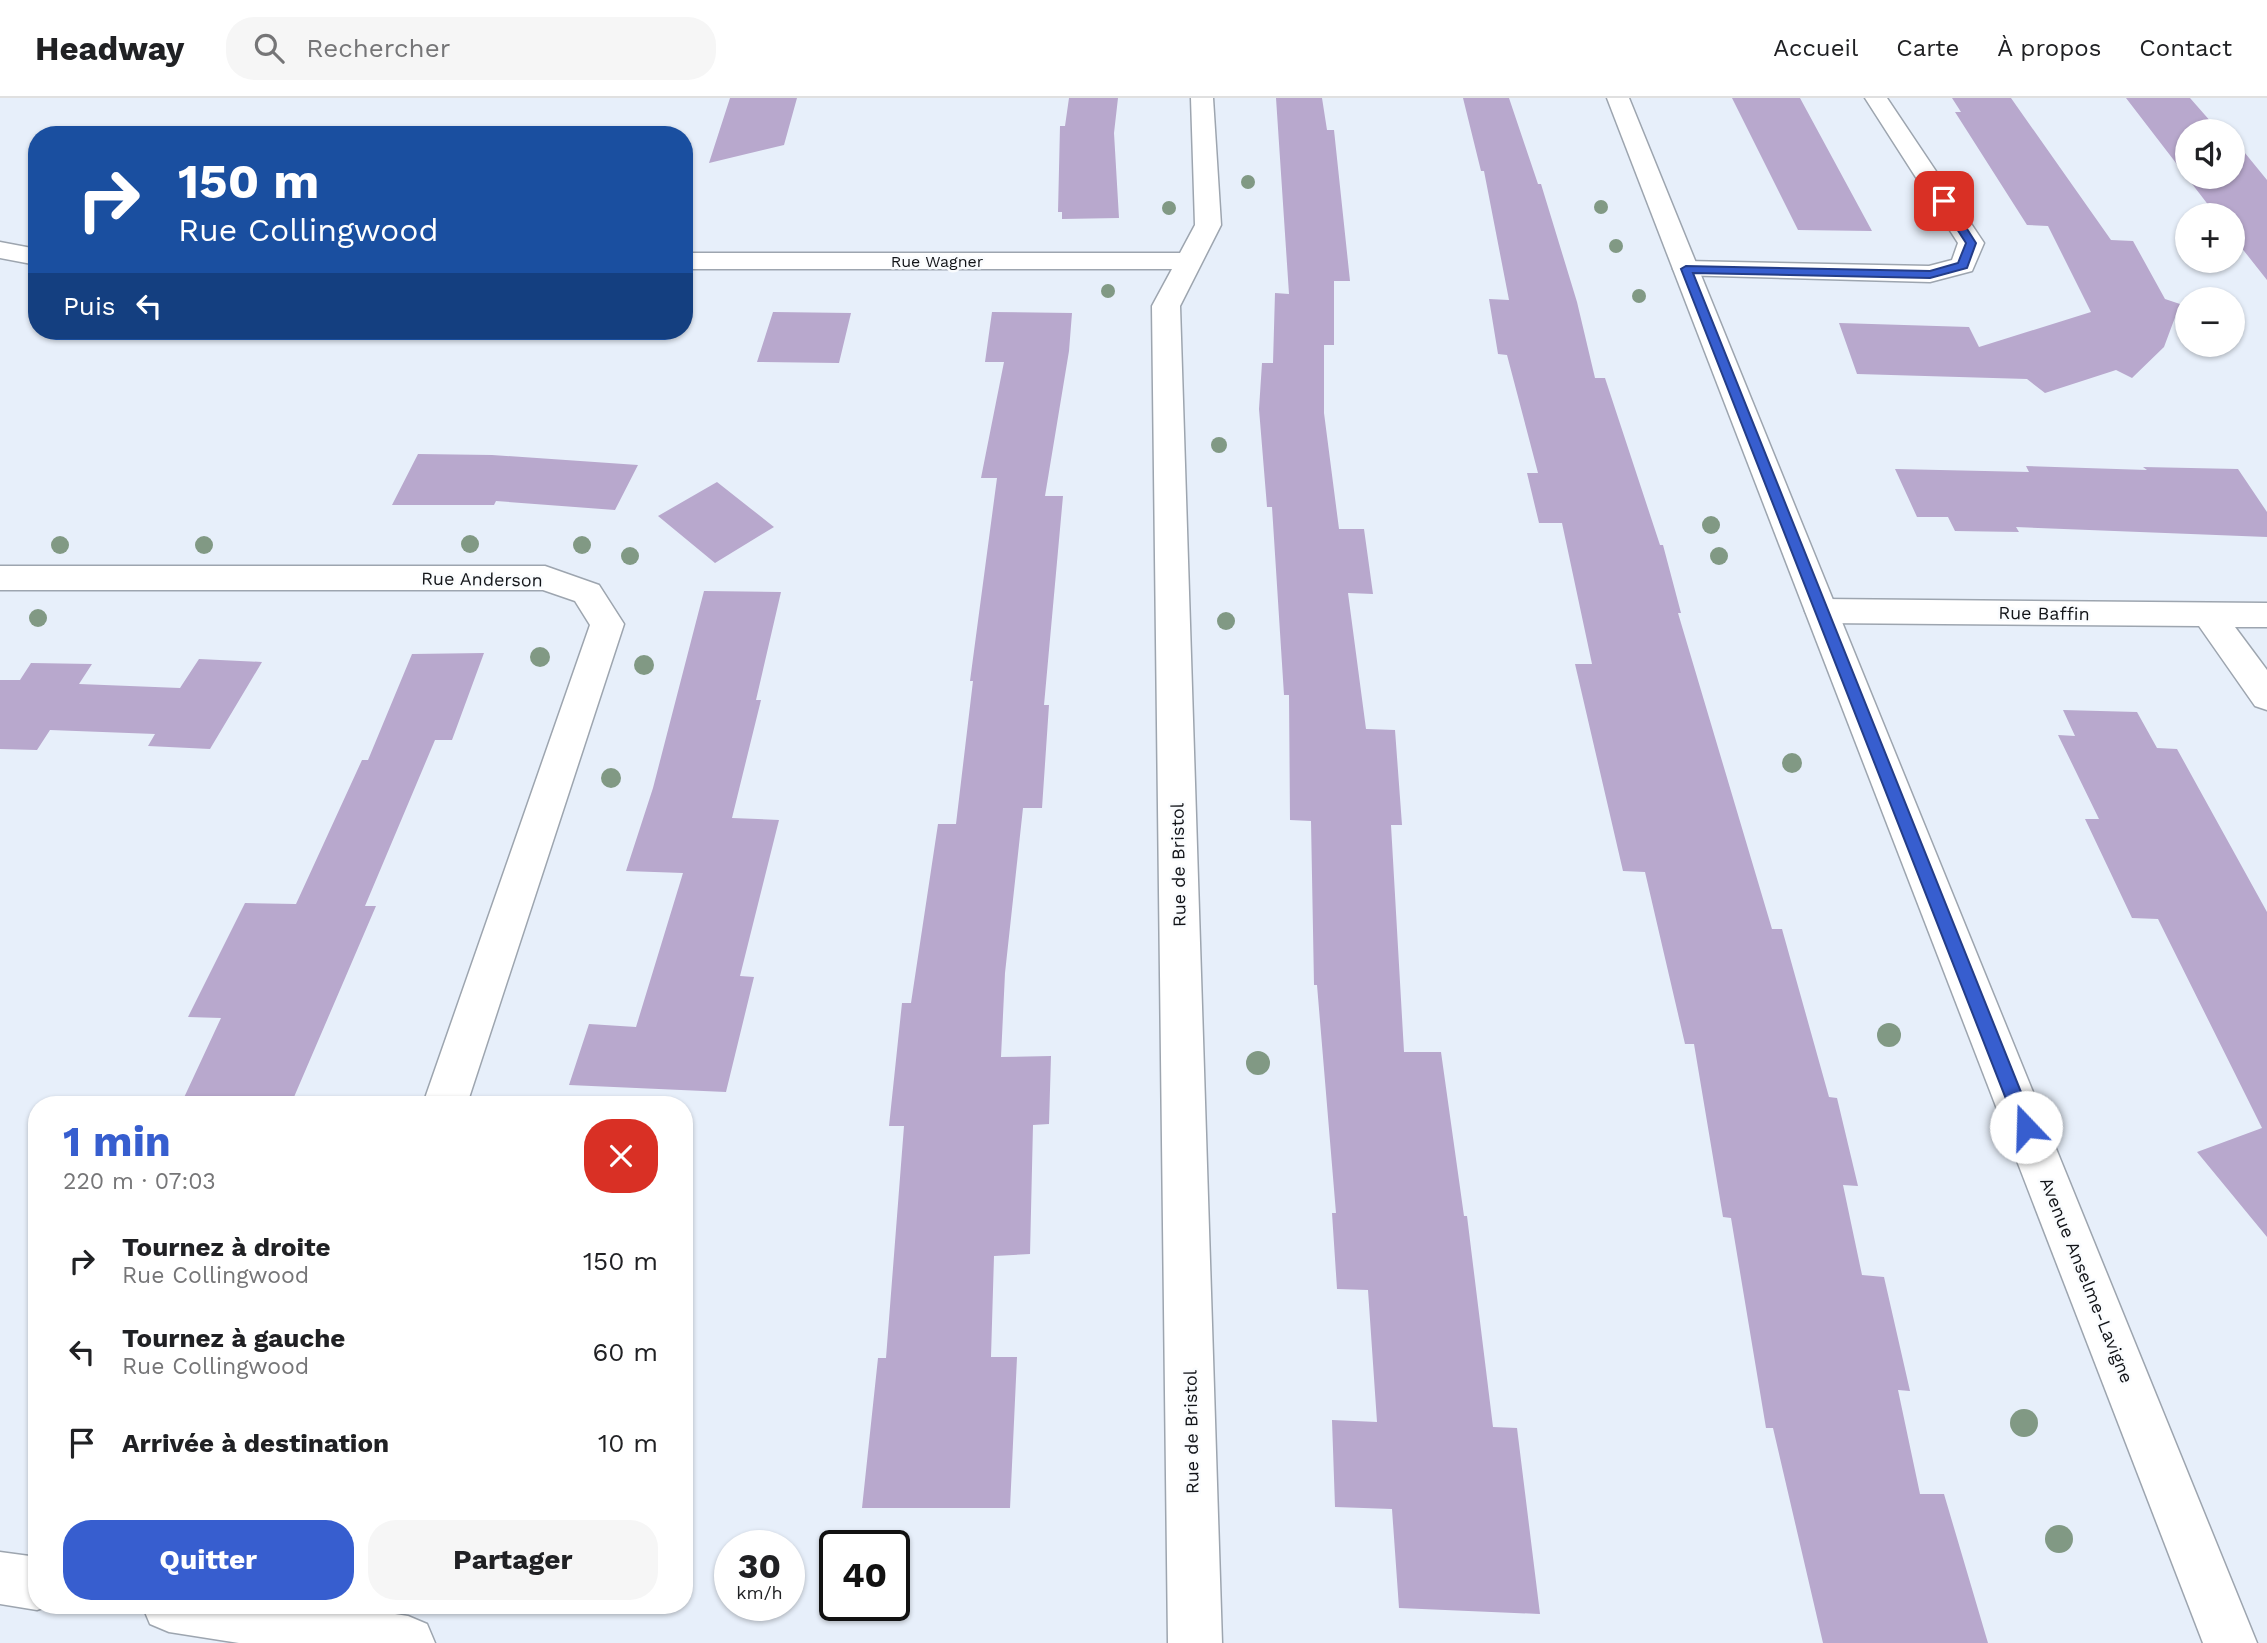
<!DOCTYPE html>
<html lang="fr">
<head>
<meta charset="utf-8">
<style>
	:root { --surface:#fff; --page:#f6f6f6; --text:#202124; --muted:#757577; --line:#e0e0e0; --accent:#375ecf }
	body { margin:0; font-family:"Work Sans",sans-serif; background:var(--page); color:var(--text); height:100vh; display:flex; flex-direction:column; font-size:26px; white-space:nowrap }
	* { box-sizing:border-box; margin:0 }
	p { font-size:23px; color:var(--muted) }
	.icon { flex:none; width:38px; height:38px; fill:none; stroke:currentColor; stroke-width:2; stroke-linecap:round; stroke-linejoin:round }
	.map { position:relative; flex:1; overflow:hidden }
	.sheet { position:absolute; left:28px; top:998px; width:665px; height:518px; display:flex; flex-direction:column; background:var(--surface); border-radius:28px; box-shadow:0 2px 5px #0004 }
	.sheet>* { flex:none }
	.guide { position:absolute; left:28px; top:28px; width:665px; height:214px; border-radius:28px; box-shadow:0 2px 5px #0004; background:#1a4fa0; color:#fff; overflow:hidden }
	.buttons { position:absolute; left:2175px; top:21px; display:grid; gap:14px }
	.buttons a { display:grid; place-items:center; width:70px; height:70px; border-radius:50%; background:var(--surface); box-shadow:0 2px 5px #0004; font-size:35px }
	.speed { position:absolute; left:714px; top:1432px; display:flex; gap:14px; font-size:35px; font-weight:700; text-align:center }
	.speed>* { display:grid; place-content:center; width:91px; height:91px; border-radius:50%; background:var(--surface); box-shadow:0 2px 5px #0004; line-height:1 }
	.speed small { font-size:18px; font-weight:400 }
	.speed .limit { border:4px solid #111; border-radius:10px; background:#fff; color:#111 }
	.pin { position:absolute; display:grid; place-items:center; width:60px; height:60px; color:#fff; margin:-30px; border-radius:14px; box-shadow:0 4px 10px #0006 }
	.me { position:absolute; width:77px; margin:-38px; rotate:339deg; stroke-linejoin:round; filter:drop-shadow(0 0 5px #0008) }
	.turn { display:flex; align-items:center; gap:24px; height:147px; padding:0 35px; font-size:32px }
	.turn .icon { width:91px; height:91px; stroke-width:2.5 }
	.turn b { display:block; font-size:49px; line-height:60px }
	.then { display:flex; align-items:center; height:66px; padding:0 35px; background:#0003; gap:14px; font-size:26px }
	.round { display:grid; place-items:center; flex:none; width:74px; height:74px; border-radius:28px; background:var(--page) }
	.overview { display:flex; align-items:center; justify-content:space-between; height:119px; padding:0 35px }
	h1 { font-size:42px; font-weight:700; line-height:52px; color:var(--accent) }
	.primary-button { display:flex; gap:14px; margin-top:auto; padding:14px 35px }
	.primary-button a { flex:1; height:80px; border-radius:28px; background:var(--accent); color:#fff; font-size:28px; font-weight:700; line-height:80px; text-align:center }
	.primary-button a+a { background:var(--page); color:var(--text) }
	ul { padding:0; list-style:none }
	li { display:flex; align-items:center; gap:21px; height:91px; padding:0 35px }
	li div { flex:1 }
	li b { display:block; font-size:26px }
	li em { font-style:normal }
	header { display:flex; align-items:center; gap:42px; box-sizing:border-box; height:98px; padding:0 35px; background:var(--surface); border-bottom:2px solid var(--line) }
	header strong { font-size:33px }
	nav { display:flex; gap:38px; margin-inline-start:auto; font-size:24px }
	.search { width:490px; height:63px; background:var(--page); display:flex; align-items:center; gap:18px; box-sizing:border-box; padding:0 24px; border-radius:28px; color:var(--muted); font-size:26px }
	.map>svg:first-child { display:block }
	.building { fill:#b8a8cd }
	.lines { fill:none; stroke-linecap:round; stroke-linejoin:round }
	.minor-casing { stroke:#9da5af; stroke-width:3 }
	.tertiary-casing { stroke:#9da5af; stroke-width:3 }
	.minor { fill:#fff; fill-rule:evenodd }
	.tertiary { fill:#fff; fill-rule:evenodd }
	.tree { fill:#819984 }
	.route { fill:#375ecf; stroke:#243d87; stroke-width:2 }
	.labels { text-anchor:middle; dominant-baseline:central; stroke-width:5; stroke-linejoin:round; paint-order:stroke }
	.far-street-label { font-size:16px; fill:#121418; stroke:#fafcfe }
	.street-label { font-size:18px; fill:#121418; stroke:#fafcfe }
</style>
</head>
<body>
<header>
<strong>Headway</strong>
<div class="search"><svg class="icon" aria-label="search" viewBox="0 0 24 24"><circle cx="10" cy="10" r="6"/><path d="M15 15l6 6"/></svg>Rechercher</div>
<nav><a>Accueil</a><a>Carte</a><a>À propos</a><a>Contact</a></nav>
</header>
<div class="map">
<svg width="2267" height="1545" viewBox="0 0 2267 1545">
	<rect width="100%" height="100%" fill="#e7effa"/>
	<!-- building -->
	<path class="building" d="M730,0H797L784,47L709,65Z
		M1069,0H1118L1114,35L1119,120L1062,121V114H1058L1060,28H1065Z
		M1276,0H1322L1327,32H1334L1350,183H1334V247H1324V315L1339,431H1364L1373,496L1348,495L1366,631L1395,632L1402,727H1391L1404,954H1441L1464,1118H1467L1493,1329L1517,1330L1540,1516L1399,1510L1392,1411L1335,1409L1332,1322L1377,1324L1368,1192L1337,1191L1332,1115H1336L1317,887H1314L1311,723L1290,722L1289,597H1284L1272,409H1267L1259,311L1262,265H1273L1275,195L1289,196Z
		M1463,0H1509L1538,86H1541L1577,204L1595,280H1605L1660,447H1663L1681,515H1678L1772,831H1782L1829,999L1837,1000L1858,1088L1843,1087L1862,1177L1884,1179L1910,1293L1898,1292L1920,1396H1944L1988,1545H1823L1773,1330H1766L1731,1120L1723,1119L1694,946H1685L1645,774L1623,773L1575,566H1592L1562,425H1539L1527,375H1538L1507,257L1498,256L1489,201L1509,202L1484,73H1481Z
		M1732,0H1800L1872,133L1798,132Z
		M1952,0H2011L2111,142L2133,143L2165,201L2180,206L2164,249L2132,280L2116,272L2045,295L2027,281L1857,276L1839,225L1969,229L1979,249L2091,214L2048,128L2027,127L1955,14H1961Z
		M2126,0H2190L2219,33H2188V79H2233V44H2236L2267,82V182L2233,139V117H2216Z
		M773,214L851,215L839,265L757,264Z
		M992,214L1072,215L1069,253L1045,398H1063L1044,607H1049L1042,710H1023L1005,875L1001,959L1051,958L1049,1026L1033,1027L1030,1156L994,1158L991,1259H1017L1010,1410H862L878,1260H886L904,1028H889L902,905H911L938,726H956L973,583H970L997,380H981L1004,264H985Z
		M418,356L492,357L638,367L615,412L496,403L494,407H392Z
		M2026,368L2147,372L2143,369L2238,371L2267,414V439L2016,429L2019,434L1955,433L1948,419H1917L1895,371L2029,374Z
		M717,384L774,429L715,465L658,418Z
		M704,493L781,494L756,602H761L732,720L779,722L740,878L754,879L726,994L569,987L589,926L636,929L683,775L626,773L653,690Z
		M484,555L452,642H435L365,808H376L291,1006H181L221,920L188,919L245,805L296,806L362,662H368L412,556Z
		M199,561L262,564L210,651L148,648L155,636L50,632L37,652L0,651V582H20L31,565L92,566L79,586L180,590Z
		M2063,612L2137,614L2157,650L2177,651L2267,814V1139L2197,1054L2262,1030L2158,821L2132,820L2085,721H2099L2058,637L2075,638Z"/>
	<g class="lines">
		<!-- minor casing -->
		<g class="minor-casing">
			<path id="minor" d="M1191,0H1213L1221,127L1180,208L1222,1545H1168L1152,208L1172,171H684V155H1180L1195,127Z
				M1865,0H1887L1984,145L1972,173L1930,184L1677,177L1673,171L1677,165L1686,163L1929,168L1952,162L1958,145Z
				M0,144L37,151V167L0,160Z
				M0,468H545L599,487L624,526L467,1006H423L590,527L575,503L543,492H0Z
				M1822,501L2267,505V529H2235L2267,572V612L2255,608L2199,528L1822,525L1810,522L1805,513L1810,504Z
				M0,1454L37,1459V1507H51L37,1512L0,1506Z
				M142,1507H337L408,1518L427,1526L435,1545H239L169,1534L150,1526Z"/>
		</g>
		<!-- tertiary casing -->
		<g class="tertiary-casing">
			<path id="tertiary" d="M1607,0H1629L2257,1545H2203Z"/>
		</g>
		<!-- minor -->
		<use href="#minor" class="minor"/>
		<!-- tertiary -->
		<use href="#tertiary" class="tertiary"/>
	</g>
	<!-- trees -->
	<g class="tree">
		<circle cx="1248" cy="84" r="7"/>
		<circle cx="1601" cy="109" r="7"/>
		<circle cx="1169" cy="110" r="7"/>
		<circle cx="1616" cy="148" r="7"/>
		<circle cx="1108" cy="193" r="7"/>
		<circle cx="1639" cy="198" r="7"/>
		<circle cx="1219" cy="347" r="8"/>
		<circle cx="1711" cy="427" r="9"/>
		<circle cx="470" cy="446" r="9"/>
		<circle cx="60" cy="447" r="9"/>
		<circle cx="204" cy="447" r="9"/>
		<circle cx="582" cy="447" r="9"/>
		<circle cx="630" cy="458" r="9"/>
		<circle cx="1719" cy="458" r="9"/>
		<circle cx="38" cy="520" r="9"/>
		<circle cx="1226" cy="523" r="9"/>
		<circle cx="540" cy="559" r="10"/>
		<circle cx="644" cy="567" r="10"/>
		<circle cx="1792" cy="665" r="10"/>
		<circle cx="611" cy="680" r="10"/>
		<circle cx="1889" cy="937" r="12"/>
		<circle cx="1258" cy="965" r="12"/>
		<circle cx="2024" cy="1325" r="14"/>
		<circle cx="2059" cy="1441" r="14"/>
	</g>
	<!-- route -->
	<path class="route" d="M1944,100L1948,101L1976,145L1967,170L1930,180L1693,175L2035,1029L2032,1035L2026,1037L2020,1035L2017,1029L1681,171L1686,168L1930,173L1958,165L1966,145L1939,103Z"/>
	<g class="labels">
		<!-- far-street labels -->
		<g class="far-street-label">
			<text x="937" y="163">Rue Wagner</text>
		</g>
		<!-- street labels -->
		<g class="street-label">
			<text transform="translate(482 481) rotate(1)">Rue Anderson</text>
			<text transform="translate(2044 515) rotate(1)">Rue Baffin</text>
			<text transform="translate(1178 767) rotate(-91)">Rue de Bristol</text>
			<text transform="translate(2087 1182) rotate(68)">Avenue Anselme-Lavigne</text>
			<text transform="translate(1191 1334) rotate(-91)">Rue de Bristol</text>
		</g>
	</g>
</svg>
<div class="buttons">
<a><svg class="icon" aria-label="sound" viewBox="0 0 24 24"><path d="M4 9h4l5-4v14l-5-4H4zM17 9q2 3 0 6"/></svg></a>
<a>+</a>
<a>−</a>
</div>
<div class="speed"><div>30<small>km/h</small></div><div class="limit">40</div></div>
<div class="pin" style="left:1944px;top:103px;background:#d93025"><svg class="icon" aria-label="arrive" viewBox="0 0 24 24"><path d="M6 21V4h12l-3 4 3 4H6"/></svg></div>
<svg class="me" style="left:2026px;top:1029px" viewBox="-20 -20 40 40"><circle r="19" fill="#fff"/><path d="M0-13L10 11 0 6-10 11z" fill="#375ecf"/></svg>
<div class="guide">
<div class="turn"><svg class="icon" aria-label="right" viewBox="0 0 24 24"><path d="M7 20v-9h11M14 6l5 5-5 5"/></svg><div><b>150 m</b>Rue Collingwood</div></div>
<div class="then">Puis<svg class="icon" aria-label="left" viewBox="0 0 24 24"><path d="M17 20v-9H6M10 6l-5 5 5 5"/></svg></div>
</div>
<section class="sheet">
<div class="overview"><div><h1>1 min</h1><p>220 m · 07:03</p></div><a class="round" style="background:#d93025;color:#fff"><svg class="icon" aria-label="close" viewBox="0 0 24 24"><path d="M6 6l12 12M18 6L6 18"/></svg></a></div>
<ul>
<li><svg class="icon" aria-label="right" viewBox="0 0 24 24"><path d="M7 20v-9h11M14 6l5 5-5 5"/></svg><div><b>Tournez à droite</b><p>Rue Collingwood</p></div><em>150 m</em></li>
<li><svg class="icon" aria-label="left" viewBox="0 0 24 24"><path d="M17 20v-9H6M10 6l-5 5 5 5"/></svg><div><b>Tournez à gauche</b><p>Rue Collingwood</p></div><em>60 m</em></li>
<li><svg class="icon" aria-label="arrive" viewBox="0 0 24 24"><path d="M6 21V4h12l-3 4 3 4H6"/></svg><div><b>Arrivée à destination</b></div><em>10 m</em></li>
</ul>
<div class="primary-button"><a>Quitter</a><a>Partager</a></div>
</section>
</div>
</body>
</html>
